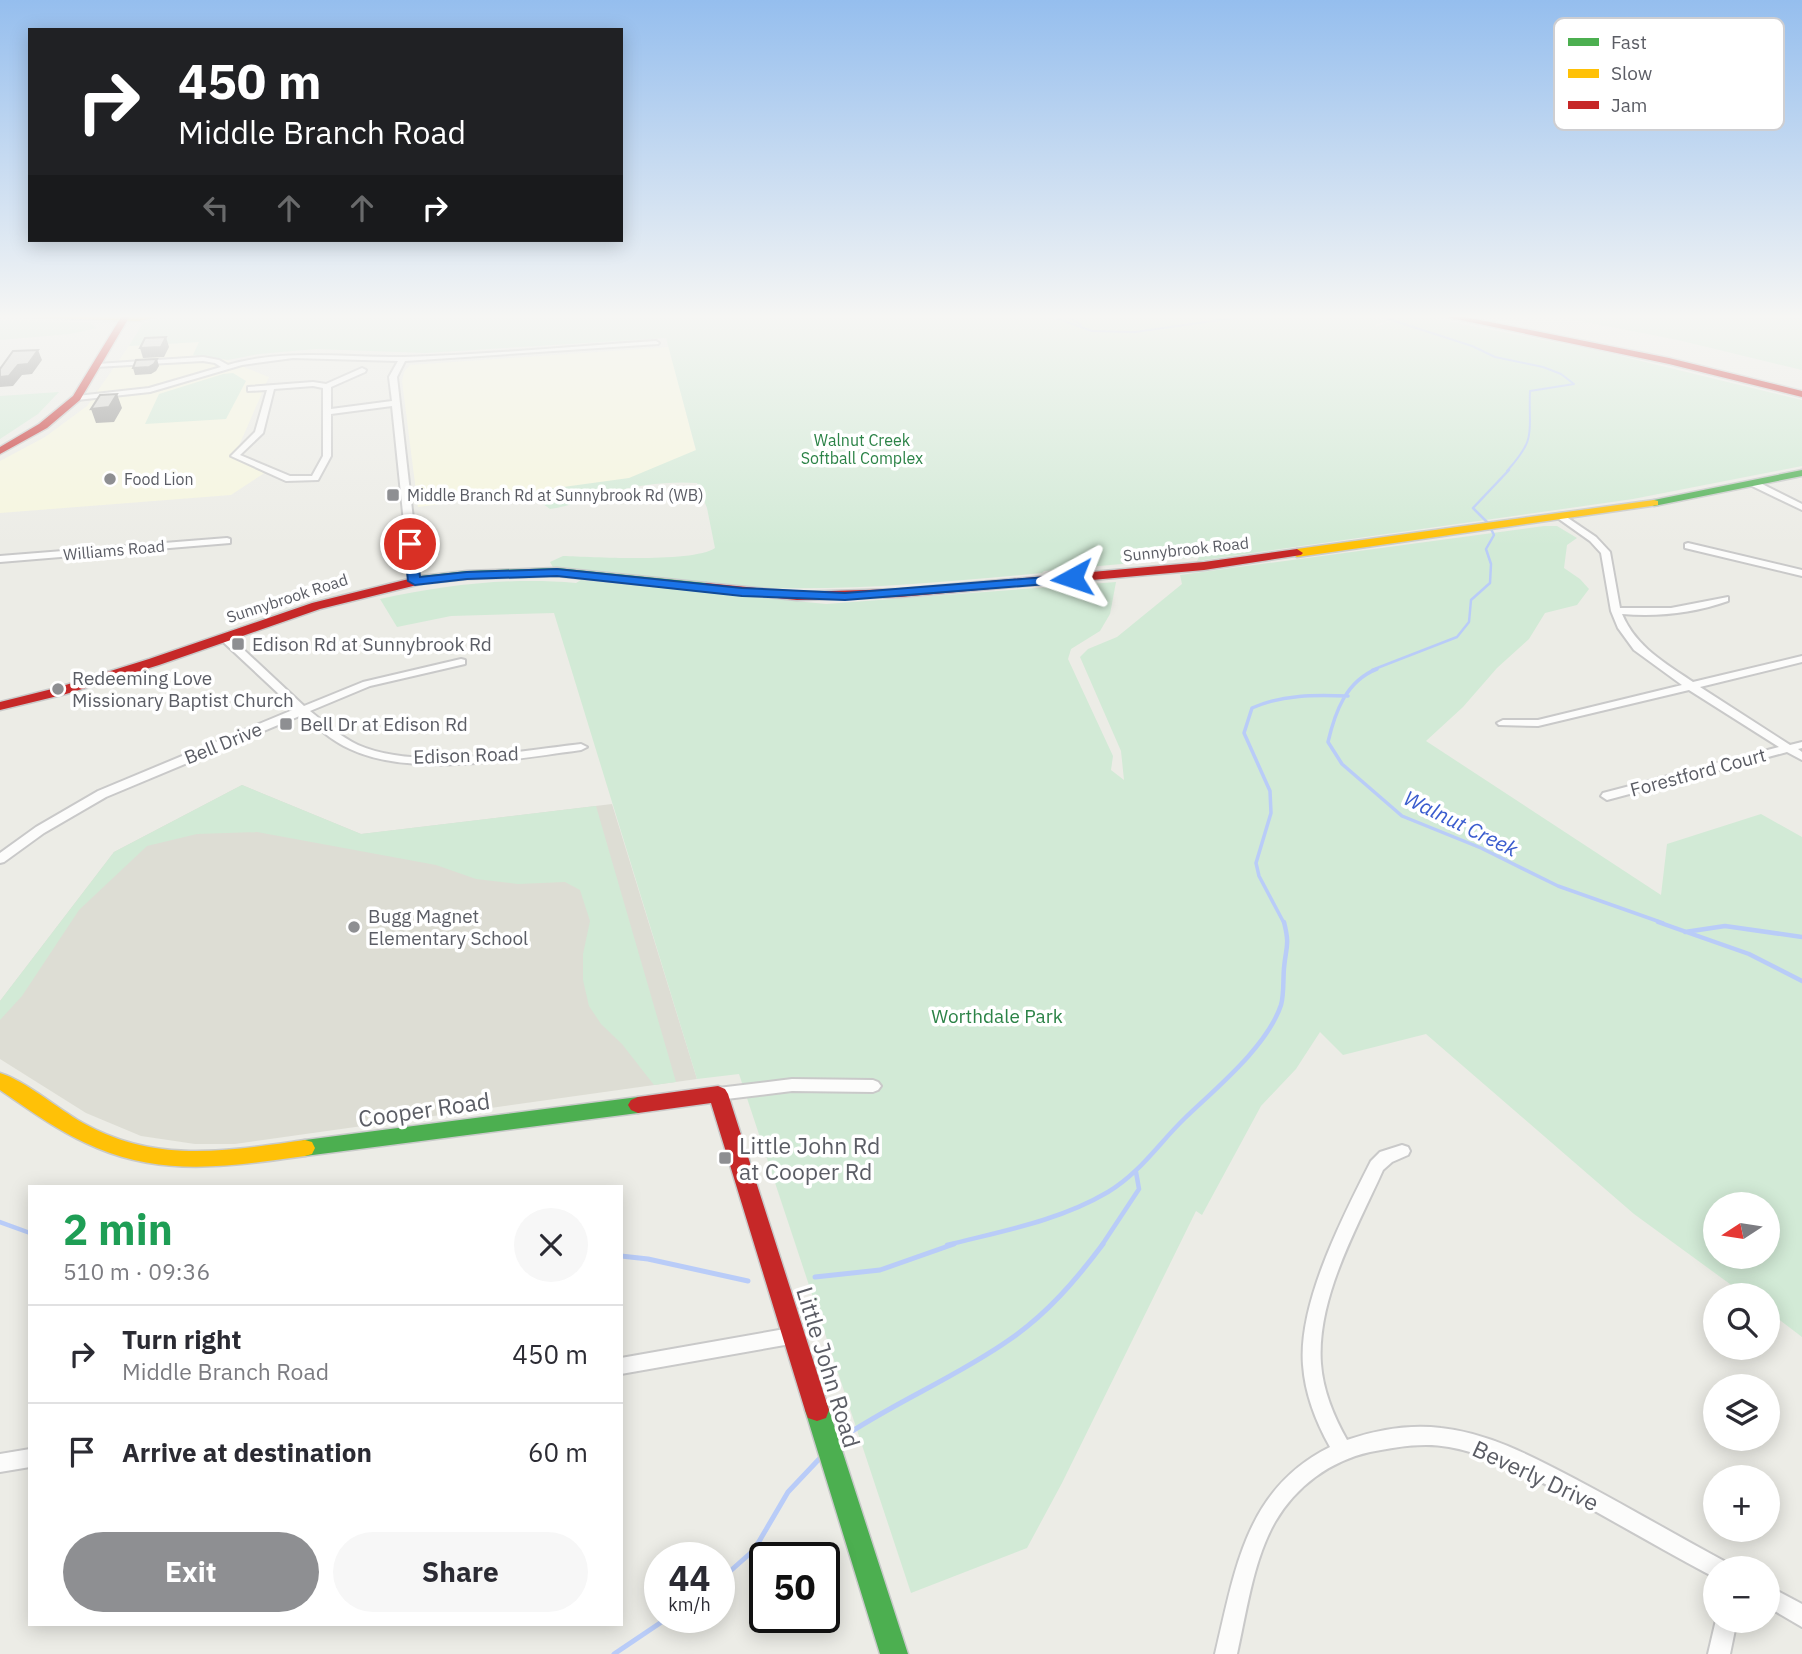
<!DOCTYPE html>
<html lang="en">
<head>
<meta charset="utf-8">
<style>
	:root { --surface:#fff; --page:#f7f7f7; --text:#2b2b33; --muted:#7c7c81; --line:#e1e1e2; --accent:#8e8f92 }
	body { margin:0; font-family:"IBM Plex Sans",sans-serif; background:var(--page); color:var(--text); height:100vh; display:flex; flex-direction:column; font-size:26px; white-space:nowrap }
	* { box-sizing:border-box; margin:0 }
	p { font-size:23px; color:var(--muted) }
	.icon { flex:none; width:38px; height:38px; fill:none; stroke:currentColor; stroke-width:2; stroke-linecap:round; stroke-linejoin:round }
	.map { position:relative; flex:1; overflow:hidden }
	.drawer { position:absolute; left:28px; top:1185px; width:595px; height:441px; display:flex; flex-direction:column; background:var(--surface); border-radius:0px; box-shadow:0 4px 18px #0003 }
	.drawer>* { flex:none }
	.top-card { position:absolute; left:28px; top:28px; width:595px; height:214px; border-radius:0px; box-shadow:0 4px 18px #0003; background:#202124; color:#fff; overflow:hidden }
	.needle { width:46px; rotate:258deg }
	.controls { position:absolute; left:1703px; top:1192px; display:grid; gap:14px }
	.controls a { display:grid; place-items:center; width:77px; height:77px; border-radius:50%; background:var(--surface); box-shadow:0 4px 18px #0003; font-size:35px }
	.speed { position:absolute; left:644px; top:1542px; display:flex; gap:14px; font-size:35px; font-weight:700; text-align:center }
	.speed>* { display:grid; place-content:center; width:91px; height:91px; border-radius:50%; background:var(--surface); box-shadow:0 4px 18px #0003; line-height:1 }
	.speed small { font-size:18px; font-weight:400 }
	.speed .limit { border:4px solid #111; border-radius:10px; background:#fff; color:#111 }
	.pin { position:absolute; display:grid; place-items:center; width:60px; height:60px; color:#fff; margin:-30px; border:4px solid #fff; border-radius:50%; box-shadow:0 2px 7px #0007 }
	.me { position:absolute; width:77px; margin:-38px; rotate:265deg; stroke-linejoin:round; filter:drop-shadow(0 0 5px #0008) }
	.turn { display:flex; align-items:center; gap:24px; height:147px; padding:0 35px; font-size:32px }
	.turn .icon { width:91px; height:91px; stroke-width:2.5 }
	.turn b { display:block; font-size:49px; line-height:60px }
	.lanes { display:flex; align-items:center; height:66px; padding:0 35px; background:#0003; justify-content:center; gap:35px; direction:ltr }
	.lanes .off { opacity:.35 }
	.round { display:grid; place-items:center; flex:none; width:74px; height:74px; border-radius:37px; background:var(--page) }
	.headline { display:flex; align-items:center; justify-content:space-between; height:119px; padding:0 35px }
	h1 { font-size:42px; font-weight:800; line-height:52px; color:#1e9e55 }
	.primary-button { display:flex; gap:14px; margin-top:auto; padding:14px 35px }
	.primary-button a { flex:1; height:80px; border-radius:42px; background:var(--accent); color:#fff; font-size:28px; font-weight:800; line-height:80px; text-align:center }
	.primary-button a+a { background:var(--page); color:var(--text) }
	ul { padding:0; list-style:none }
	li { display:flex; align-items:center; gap:21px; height:98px; padding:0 35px; border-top:2px solid var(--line) }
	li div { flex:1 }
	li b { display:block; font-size:26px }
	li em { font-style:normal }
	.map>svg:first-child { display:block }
	.commercial { fill:#f6f6de }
	.education { fill:#ddddd4 }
	.green { fill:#d2ead6; fill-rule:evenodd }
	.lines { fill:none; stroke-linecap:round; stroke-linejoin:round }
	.stream-far4 { stroke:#b9ccf8; stroke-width:2 }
	.stream-far3 { stroke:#b9ccf8; stroke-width:2.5 }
	.stream-far2 { stroke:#b9ccf8; stroke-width:3.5 }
	.stream-far1 { stroke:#b9ccf8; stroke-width:4.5 }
	.stream { stroke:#b9ccf8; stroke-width:5 }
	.street-casing { stroke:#c9c9c9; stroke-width:4 }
	.fast-casing { stroke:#c9caca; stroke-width:3 }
	.slow-casing { stroke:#c9caca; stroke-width:3 }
	.jam-casing { stroke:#c9caca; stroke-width:3 }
	.street { fill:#fcfcfb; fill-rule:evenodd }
	.fast { fill:#4caf50; fill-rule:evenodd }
	.slow { fill:#ffc107; fill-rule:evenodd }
	.jam { fill:#c62828; fill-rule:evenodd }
	.shaded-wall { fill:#949492 }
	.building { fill:#d4d4d0; stroke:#949492; stroke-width:2 }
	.route { fill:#1a73e8; stroke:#114b97; stroke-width:2 }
	.poi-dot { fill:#8e8f92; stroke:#fff; stroke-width:2.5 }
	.labels { text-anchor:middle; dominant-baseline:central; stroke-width:7; stroke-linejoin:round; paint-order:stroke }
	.far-park-label { font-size:16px; fill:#2c8347; stroke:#fff }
	.far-poi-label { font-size:16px; fill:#5b5d65; stroke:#fff; text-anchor:start }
	.far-street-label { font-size:16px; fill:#5b5d65; stroke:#fff }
	.poi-label { font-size:19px; fill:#5b5d65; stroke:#fff; text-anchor:start }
	.street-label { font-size:19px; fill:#5b5d65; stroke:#fff }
	.park-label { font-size:19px; fill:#2c8347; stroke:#fff }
	.water-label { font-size:21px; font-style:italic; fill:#3a5cce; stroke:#fff }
	.near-street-label { font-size:23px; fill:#5b5d65; stroke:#fff }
	.near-poi-label { font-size:23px; fill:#5b5d65; stroke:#fff; text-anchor:start }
	.key { fill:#fff; stroke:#ceced1; stroke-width:2 }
	.key-label { font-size:19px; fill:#5b5d65 }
</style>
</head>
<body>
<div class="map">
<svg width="1802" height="1654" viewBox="0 0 1802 1654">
	<rect width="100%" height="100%" fill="#ecece6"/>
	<!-- commercial -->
	<path class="commercial" d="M200,342L193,355L221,358L269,377L234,457L269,470L231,495L0,513V461L45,437L87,406L129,346Z
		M669,347L701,470L418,507L402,381L404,372L410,365Z"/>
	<!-- education -->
	<path class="education" d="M242,785L361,834L612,804L697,1079L235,1144H195L141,1136L86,1113L0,1059V1001L114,852Z"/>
	<!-- green -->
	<path class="green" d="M177,314H1350L1389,321L1377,324L1375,327L1410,314L1600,351L1802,400V466L1633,499L1197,561L1199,557L1044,571L1042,573C943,582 844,592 744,587C681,584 618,569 554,569L550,562L563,556C594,557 693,563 715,548L707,508L697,483C668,481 638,485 609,493C588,498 571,506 550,509L536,499L534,491L629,478L696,450L666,338L425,353L316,349L259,354L228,360L193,355L199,342L129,346L143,323Z
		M1545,314H1802V370L1678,340Z
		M0,321L89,322L97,328L70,334L0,340Z
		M233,373L246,381L226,419L145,424L159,394L223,374Z
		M59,392L38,414L0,439V396Z
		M1544,526H1557L1577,538L1567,545L1564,568L1580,579L1589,589L1577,605L1545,613L1529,639L1497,668L1463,707L1426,741L1661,895L1667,844L1761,814L1802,837V1337L1768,1311V1295H1745L1634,1214L1426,1034L1343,1055L1320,1032L1296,1069L1261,1106L1202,1215L1196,1211L1062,1483L1027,1548L911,1593L739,1074L697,1079L554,613L451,616L397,627L380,599C444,585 510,577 576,583L581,580L826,604L1116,582L1110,614L1100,631L1071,649L1068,659L1113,756L1111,770L1124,780L1121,751L1080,657L1088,649L1117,637L1182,584L1180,575ZM1715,1204H1768V1256H1715Z
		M242,785L361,834L596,806L676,1082L654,1085L622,1044L601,1024L589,1006L583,980V954L590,921L580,890L565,882L518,884L476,879L436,865L257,832L197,834L147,846L79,910L22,996L0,1020V1001L114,852Z"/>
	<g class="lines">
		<!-- stream-far4 -->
		<path class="stream-far4" d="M1045,314L1092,331L1135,332L1262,314
			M1064,314L1081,325
			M1373,314L1472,346L1495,357L1543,367L1561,374L1574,384L1530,391C1528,432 1538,437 1507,471
			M1392,319L1403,315"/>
		<!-- stream-far3 -->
		<path class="stream-far3" d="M1372,670L1457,637L1469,622L1471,600L1490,583L1491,564L1486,549L1494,535L1488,523L1473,508L1509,470"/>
		<!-- stream-far2 -->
		<path class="stream-far2" d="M1377,669C1346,681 1335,712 1328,742L1342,764L1402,816L1481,848L1558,886L1663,923
			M1284,923L1259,876L1256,863L1271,813L1270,791L1244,733L1252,708C1283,694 1315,695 1348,696"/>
		<!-- stream-far1 -->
		<path class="stream-far1" d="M1658,922L1749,954L1802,981
			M1685,932L1725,926L1802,937
			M0,1222L30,1233
			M947,1245C1002,1231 1059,1221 1108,1192C1140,1173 1159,1143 1185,1118C1215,1089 1267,1047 1281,1005C1284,995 1283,980 1284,968C1286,946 1290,946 1284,922
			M1102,1245L1139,1189L1136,1172"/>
		<!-- stream -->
		<path class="stream" d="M621,1256L648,1259L748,1281
			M815,1277L880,1270L954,1244
			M837,1441C892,1403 955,1378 1009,1340C1047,1314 1076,1280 1103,1244
			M719,1581L754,1550L788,1492L822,1456
			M614,1654L669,1617"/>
		<!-- street casing -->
		<g class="street-casing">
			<path id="street" d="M656,341L659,343L658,344L405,361L397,377L420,581L415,584L410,581L392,406L331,414V456L318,480L286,481L231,456L255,432L267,390L248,391V387L313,382L326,384L362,368L366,370L365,372L331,387V409L392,401L389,377L398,361L293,358L242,365L150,392L77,400L73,398L77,396L149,388L221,367L215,363L203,361L95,367L93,366L97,364L203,357L219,360L228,365C286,348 345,358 404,357C488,355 572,346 656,341ZM313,386L323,388V456L312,476H290L240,455L263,433L274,389Z
				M1752,482H1758L1802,504V510L1752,486Z
				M1562,514L1596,537L1610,552L1620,608H1671L1728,597V601C1694,613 1659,617 1622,614C1636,647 1665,663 1693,682L1802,656V662L1700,687L1790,745L1802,742V748L1798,749L1802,752V760L1787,752L1607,800L1601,796L1603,793L1779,747L1689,690L1538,726L1499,725L1497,723L1503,720H1538L1682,685L1634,650L1618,628L1611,611L1601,553L1590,541L1559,519V515Z
				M227,538L230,539V543L0,562V556Z
				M1688,543L1802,570V576L1685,548V544Z
				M224,634L228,635L304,706L363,682L461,659L465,660V664L370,686L310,711C325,723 341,737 358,745C416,771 519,751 581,744L587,747L581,750C515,759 411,778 350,749C332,741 317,727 302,715L106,797L44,833L4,862L0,863V853L36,827L98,791L295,709L220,639L219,637Z
				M792,1079L873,1080L878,1082L881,1086L878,1090L873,1092L792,1091L718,1100L713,1098L710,1094L713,1090L718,1088Z
				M1402,1145L1408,1147L1410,1151L1408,1155L1392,1162L1383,1170C1357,1228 1316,1299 1321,1364C1323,1391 1334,1417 1347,1440C1376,1430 1410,1424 1441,1428C1490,1433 1537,1459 1579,1481C1628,1507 1676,1535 1724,1561L1727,1568H1715V1577L1710,1575C1663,1550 1617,1523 1571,1498C1532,1477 1493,1455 1449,1447C1423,1442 1396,1447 1370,1452C1330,1461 1296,1486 1275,1522C1253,1561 1247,1610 1237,1654H1215C1235,1571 1245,1489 1330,1447C1316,1422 1305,1394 1303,1365C1298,1303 1343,1216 1371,1161L1380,1152Z
				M796,1327L802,1329L805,1335L802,1341L796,1343L621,1374V1358Z
				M30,1449V1467L0,1472V1454Z
				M1768,1586L1802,1604V1627L1768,1607Z
				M1716,1620H1737L1730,1654H1708Z"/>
		</g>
		<!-- fast casing -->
		<g class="fast-casing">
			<path id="fast" d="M1802,470V476L1654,506L1648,503L1654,500Z
				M557,568L706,583L712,587L706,591L557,576L467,579L421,584L415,580L421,576L467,571Z
				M638,1097L645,1100L648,1105L645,1110L638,1113L305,1156L298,1154L295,1148L298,1142L305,1140Z
				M817,1399L826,1402L829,1410L908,1654H880L805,1410L808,1402Z"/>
		</g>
		<!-- slow casing -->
		<g class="slow-casing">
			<path id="slow" d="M0,314H169L138,321L1,316Z
				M1654,500L1658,501V505L1297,557L1291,553L1297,549Z
				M0,1073C26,1081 58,1109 83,1123C156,1164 226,1151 305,1140L312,1142L315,1148L312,1154L305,1156C234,1166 165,1177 97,1148C62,1134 31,1111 0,1090Z"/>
		</g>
		<!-- jam casing -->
		<g class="jam-casing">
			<path id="jam" d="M123,314H131L80,400L47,428L0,454V447L39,424L73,396Z
				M1432,314H1450L1669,358L1802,391V397L1669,364Z
				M1297,549L1303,553L1301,555L1204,570L900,597L797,600L706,591L700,587L706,583L797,592L900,589L1204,562Z
				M421,576L425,577V583L320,609L159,665L66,694L0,710V702L56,688L149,659L312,603Z
				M718,1086L725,1089L728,1094L829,1410L826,1418L817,1421L808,1418L805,1410L711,1103L638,1113L631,1110L628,1105L631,1100L638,1097Z"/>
		</g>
		<!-- street -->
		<use href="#street" class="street"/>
		<!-- fast -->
		<use href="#fast" class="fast"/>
		<!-- slow -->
		<use href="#slow" class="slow"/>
		<!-- jam -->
		<use href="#jam" class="jam"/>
	</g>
	<!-- shaded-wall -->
	<path class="shaded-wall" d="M166,337L169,347L164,357L143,358L140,348Z
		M38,350L42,360L32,374L22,375L13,386L0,387V377Z
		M157,359L159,366L156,371L151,374L135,375L133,368Z
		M117,394L122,408L114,422L96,423L91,409Z"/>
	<!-- building -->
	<path class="building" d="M166,337L161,347L140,348L145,338Z
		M38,350L28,364L18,365L9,376L0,377V369L13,351Z
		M157,359L154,364L149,367L133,368L136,360Z
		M117,394L109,407L91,409L100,395Z"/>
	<!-- sky -->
	<linearGradient id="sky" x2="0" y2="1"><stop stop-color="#95beee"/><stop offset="0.58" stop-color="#f6f6f4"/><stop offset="1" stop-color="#f6f6f4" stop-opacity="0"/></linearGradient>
	<rect width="1802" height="546" fill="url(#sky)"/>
	<!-- route -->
	<path class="route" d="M410,541L416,544L420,577L467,572L557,569L742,588L845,593L1072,575L1078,578L1072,582L845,600L742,596L557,576L467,579L415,585L408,581L404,544Z"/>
	<!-- markers -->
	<g class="poi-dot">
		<circle cx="110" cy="479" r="7"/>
		<rect x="386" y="488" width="14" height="14" rx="3.5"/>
		<rect x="231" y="637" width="14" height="14" rx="3.5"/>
		<circle cx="58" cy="689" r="7"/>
		<rect x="279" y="717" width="14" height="14" rx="3.5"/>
		<circle cx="354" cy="927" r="7"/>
		<rect x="718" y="1151" width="14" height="14" rx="3.5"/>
	</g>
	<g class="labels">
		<!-- far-park labels -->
		<g class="far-park-label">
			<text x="862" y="440">Walnut Creek<tspan x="862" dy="18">Softball Complex</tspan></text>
		</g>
		<!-- far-poi labels -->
		<g class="far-poi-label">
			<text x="124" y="479">Food Lion</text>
			<text x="407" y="495">Middle Branch Rd at Sunnybrook Rd (WB)</text>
		</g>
		<!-- far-street labels -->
		<g class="far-street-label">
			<text transform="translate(1186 549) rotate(-6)">Sunnybrook Road</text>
			<text transform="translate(114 550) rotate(-5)">Williams Road</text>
			<text transform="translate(287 598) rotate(-18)">Sunnybrook Road</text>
		</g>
		<!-- poi labels -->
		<g class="poi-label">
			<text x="252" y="644">Edison Rd at Sunnybrook Rd</text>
			<text x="72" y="678">Redeeming Love<tspan x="72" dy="22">Missionary Baptist Church</tspan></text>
			<text x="300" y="724">Bell Dr at Edison Rd</text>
			<text x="368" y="916">Bugg Magnet<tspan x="368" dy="22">Elementary School</tspan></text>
		</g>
		<!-- street labels -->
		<g class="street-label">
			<text transform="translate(223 743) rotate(-22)">Bell Drive</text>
			<text transform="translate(466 755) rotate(-2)">Edison Road</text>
			<text transform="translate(1698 772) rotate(-15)">Forestford Court</text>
		</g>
		<!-- park labels -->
		<g class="park-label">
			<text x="997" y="1016">Worthdale Park</text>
		</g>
		<!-- water labels -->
		<g class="water-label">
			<text transform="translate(1461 823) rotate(26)">Walnut Creek</text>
		</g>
		<!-- near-street labels -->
		<g class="near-street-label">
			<text transform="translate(424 1109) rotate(-8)">Cooper Road</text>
			<text transform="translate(829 1367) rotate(73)">Little John Road</text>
			<text transform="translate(1536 1475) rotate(25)">Beverly Drive</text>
		</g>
		<!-- near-poi labels -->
		<g class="near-poi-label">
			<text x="739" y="1145">Little John Rd<tspan x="739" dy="26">at Cooper Rd</tspan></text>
		</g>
	</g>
	<!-- legend -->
	<rect x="1554" y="18" width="230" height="112" rx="10" class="key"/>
	<rect x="1568" y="38" width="31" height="8" fill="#4caf50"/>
	<rect x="1568" y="69" width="31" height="9" fill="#ffc107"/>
	<rect x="1568" y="101" width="31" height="8" fill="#c62828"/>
	<g class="key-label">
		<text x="1611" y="49">Fast</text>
		<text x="1611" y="80">Slow</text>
		<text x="1611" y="112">Jam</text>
	</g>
</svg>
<div class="controls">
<a><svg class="needle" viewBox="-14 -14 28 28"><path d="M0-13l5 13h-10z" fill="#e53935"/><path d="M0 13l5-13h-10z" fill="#7c7c81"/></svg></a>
<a><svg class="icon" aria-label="search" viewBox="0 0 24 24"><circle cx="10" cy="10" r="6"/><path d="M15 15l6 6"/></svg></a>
<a><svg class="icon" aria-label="layers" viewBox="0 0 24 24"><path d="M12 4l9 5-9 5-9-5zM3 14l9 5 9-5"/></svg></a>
<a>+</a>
<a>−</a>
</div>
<div class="speed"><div>44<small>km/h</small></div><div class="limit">50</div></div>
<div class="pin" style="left:410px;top:544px;background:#d93025"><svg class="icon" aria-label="arrive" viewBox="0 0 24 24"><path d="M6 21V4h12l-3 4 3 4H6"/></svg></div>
<svg class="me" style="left:1072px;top:578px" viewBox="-20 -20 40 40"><path d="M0-17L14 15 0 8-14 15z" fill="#1a73e8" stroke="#fff" stroke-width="4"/></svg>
<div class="top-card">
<div class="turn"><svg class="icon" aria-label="right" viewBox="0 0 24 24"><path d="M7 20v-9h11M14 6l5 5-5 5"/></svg><div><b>450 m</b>Middle Branch Road</div></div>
<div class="lanes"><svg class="icon off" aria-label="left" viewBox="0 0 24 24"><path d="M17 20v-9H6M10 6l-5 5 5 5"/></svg><svg class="icon off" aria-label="ahead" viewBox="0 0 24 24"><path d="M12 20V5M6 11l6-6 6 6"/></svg><svg class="icon off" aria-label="ahead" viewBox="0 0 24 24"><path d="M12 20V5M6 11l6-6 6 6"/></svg><svg class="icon" aria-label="right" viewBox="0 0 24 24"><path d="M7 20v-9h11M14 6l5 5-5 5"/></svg></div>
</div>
<section class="drawer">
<div class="headline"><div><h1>2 min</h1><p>510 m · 09:36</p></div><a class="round"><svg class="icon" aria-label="close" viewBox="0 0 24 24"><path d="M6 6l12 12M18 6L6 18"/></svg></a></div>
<ul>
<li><svg class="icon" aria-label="right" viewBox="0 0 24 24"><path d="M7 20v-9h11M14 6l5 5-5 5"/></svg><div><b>Turn right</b><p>Middle Branch Road</p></div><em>450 m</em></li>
<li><svg class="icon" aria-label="arrive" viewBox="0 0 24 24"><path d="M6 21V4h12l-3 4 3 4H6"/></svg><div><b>Arrive at destination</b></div><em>60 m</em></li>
</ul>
<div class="primary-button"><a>Exit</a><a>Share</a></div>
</section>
</div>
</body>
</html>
